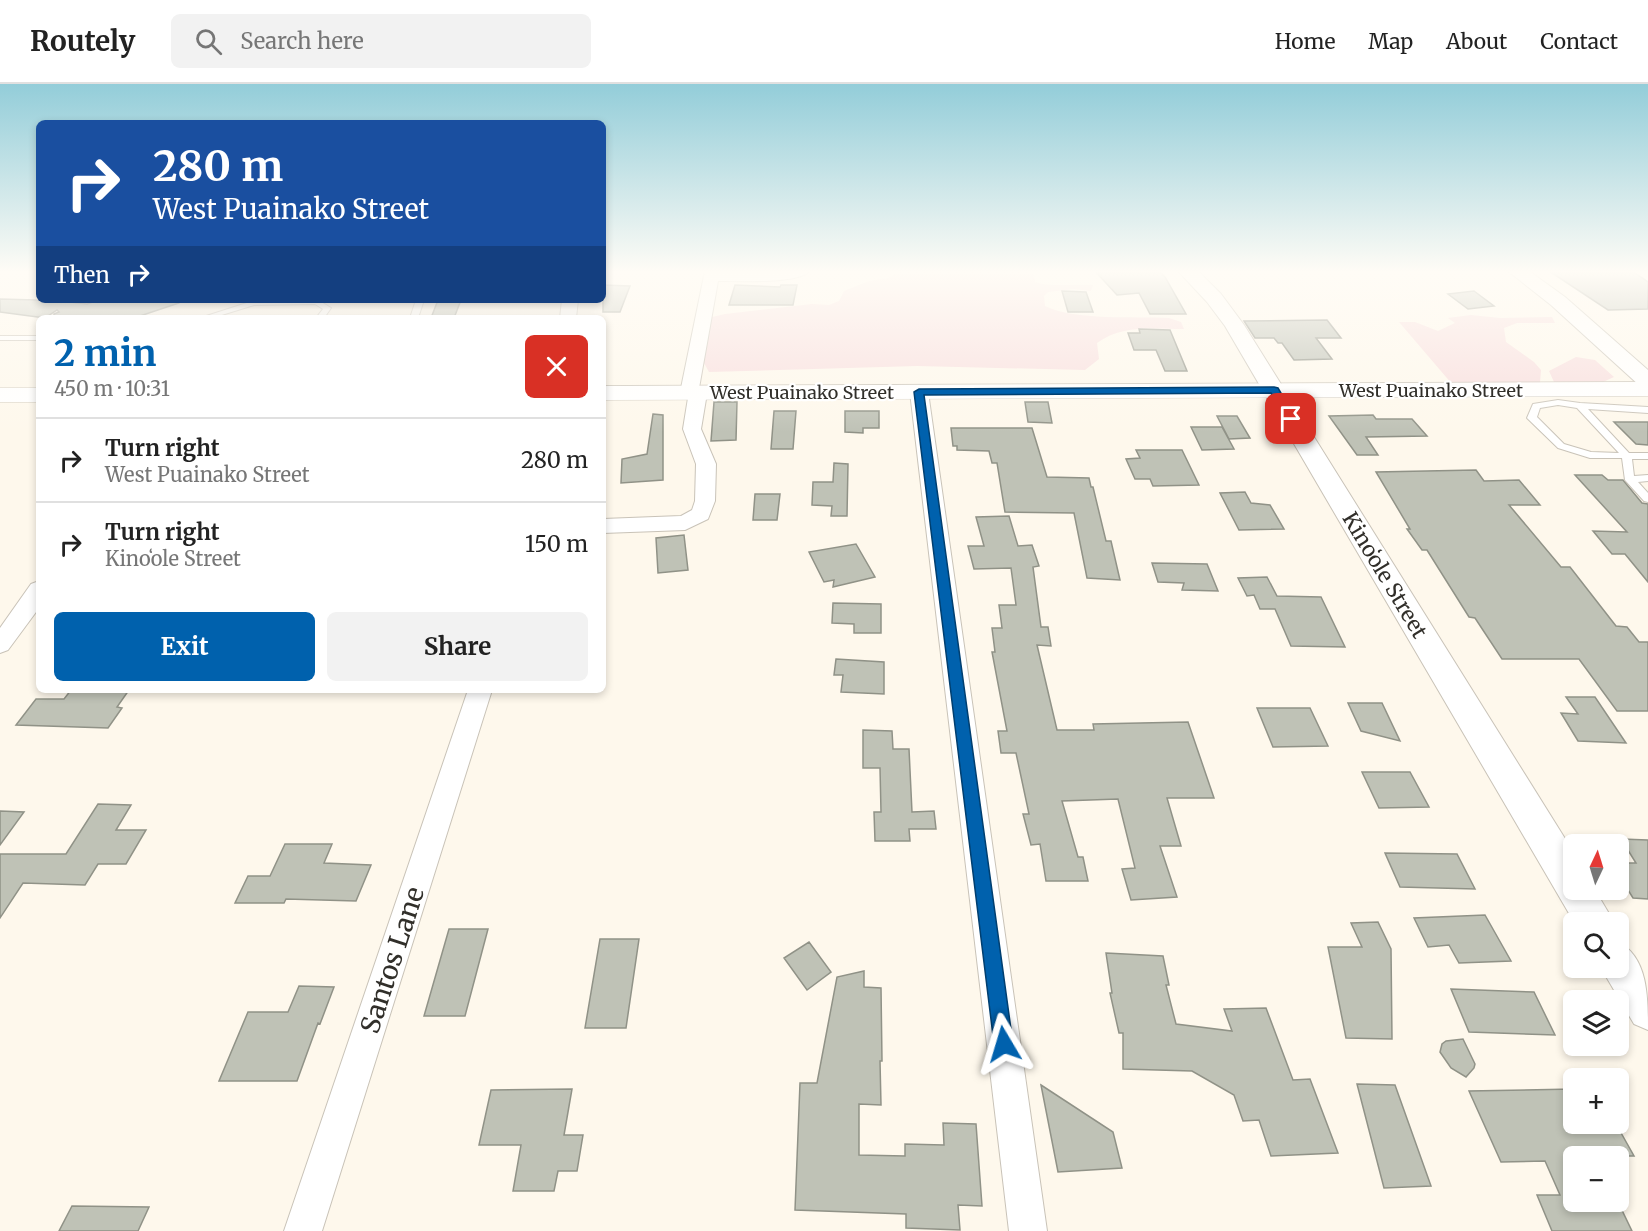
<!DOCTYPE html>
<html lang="en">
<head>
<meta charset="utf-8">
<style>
	:root { --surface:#fff; --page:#f2f2f2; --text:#222; --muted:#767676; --line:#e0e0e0; --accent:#0061ad }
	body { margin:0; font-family:Merriweather,serif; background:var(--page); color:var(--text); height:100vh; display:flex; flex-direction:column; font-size:22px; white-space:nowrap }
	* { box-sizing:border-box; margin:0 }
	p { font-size:20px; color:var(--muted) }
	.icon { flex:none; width:33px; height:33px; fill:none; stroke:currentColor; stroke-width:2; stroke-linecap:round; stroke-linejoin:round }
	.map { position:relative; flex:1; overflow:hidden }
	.drawer { position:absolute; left:36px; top:231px; width:570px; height:378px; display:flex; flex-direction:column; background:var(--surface); border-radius:9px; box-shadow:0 3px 9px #0003 }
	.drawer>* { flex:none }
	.hud { position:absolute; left:36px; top:36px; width:570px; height:183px; border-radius:9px; box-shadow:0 3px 9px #0003; background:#1a4fa0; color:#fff; overflow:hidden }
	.needle { width:39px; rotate:4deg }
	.buttons { position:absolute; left:1563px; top:750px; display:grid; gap:12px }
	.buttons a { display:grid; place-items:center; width:66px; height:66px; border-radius:9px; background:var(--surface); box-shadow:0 3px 9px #0003; font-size:30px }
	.pin { position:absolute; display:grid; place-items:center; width:51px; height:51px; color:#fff; margin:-26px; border-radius:12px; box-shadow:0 3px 9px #0006 }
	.me { position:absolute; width:66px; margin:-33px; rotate:353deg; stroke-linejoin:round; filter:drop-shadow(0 0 4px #0008) }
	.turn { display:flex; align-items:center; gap:21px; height:126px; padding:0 18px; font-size:27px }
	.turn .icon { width:78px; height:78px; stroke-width:2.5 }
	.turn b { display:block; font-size:42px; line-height:51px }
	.then { display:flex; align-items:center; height:57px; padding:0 18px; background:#0003; gap:12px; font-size:22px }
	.round { display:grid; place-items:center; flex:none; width:63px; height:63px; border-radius:9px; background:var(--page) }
	.headline { display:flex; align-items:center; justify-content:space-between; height:102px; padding:0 18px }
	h1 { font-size:36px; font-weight:700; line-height:45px; color:var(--accent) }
	.action { display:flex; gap:12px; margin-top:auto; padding:12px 18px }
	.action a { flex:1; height:69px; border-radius:9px; background:var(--accent); color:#fff; font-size:24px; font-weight:700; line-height:69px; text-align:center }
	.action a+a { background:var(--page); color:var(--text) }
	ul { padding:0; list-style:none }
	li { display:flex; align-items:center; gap:18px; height:84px; padding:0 18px; border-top:2px solid var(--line) }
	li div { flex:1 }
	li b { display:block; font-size:22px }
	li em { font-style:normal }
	header { display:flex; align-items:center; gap:36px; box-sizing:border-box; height:84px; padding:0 30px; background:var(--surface); border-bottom:2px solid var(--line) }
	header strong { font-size:28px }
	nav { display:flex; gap:33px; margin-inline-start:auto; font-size:21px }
	.search { width:420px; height:54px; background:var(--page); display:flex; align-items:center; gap:15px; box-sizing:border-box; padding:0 21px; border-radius:9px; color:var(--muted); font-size:22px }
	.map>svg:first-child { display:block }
	.green { fill:#f8dede }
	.building { fill:#bfc2b6; stroke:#909287; stroke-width:1.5 }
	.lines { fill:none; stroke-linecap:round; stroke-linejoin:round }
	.service-casing { stroke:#c9c3b8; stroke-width:2 }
	.minor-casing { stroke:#c9c3b8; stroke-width:2 }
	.tertiary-casing { stroke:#c9c3b8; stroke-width:2 }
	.trunk-casing { stroke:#c9c3b8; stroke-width:1 }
	.service { fill:#fff; fill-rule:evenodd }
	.minor { fill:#fff; fill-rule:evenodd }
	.tertiary { fill:#fff; fill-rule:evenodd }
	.trunk { fill:#fff; fill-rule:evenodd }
	.route { fill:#0061ad; stroke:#003f70; stroke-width:1.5 }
	.labels { text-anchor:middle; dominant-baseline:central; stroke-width:4.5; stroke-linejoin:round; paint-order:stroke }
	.far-street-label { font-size:18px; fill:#312f2a; stroke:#fff }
	.street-label { font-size:21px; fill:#312f2a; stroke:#fff }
	.near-street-label { font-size:26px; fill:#312f2a; stroke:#fff }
</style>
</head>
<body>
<header>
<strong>Routely</strong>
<div class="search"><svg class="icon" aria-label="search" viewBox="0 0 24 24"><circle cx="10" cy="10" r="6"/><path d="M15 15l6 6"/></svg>Search here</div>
<nav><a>Home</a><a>Map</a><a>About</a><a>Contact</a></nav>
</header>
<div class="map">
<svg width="1648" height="1147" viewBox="0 0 1648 1147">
	<rect width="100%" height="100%" fill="#fef8ec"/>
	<!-- green -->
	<path class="green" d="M897,187H1033L1035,198C1048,203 1076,200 1093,201L1091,207L1074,205L1048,208L1044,212L1045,222C1075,237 1135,232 1169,234L1181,238L1184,245C1154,245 1122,240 1097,259L1099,275L1085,286L917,282L709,288L704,279L708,234L725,230L812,220L829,221L839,217L844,207L869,197L889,194Z
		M1471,231L1500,234L1552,233L1555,239H1517L1504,244L1506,258L1534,278L1541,286L1540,299L1452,300L1399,238H1415L1438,247L1455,239L1448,234Z
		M1576,273L1595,276L1614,293L1603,298H1554L1549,287Z"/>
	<!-- building -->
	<path class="building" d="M1095,187H1159L1165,193L1186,230H1150L1139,209L1117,211Z
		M1549,187H1632L1648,198V225L1608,226Z
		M603,201L630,202L620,228H603Z
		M735,201L780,203L781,201H797L793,221H729Z
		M1062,207L1086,208L1093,228H1068Z
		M1474,207L1494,222L1468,225L1448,210Z
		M0,215L72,217L70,218L87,220L99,216H179V219L134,234H54V230L59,228L57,226L45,234L0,228Z
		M438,216H461L454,234H431Z
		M1327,236L1341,254H1316L1332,275L1294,276L1282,259H1278L1274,254H1255L1244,237Z
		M1139,245L1170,246L1187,287H1165L1156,266H1134L1128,249H1140Z
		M714,318H737L736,356L711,357Z
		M1025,318H1048L1052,339L1028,338Z
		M774,327H796L793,365H771Z
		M845,327H879V344H863V349L845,348Z
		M653,330L663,331V396L621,399L622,375L647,370Z
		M1373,331L1376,335H1412L1427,352L1366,353L1378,371H1357L1329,332Z
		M1217,332H1237L1250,354L1229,355Z
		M1614,338H1648V361L1636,360Z
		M1191,343H1222L1234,365L1202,366Z
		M951,344H1032L1047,393L1089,394L1091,403H1093L1106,457H1111L1120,496L1087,494L1074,429L1005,428L997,379H992L989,367L957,366V362H953Z
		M1136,366H1182L1199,401L1153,402L1150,395H1135L1126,375L1140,374Z
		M834,379L848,380L847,432H831L832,422L812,421L813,398H833Z
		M1476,386L1484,397L1519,396L1540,421H1509L1561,483H1570L1616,542L1627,543L1639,558H1648V627H1617L1579,575H1502L1475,534L1469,533L1427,466H1422L1407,445H1410L1376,388Z
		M1575,391H1602L1608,396H1623L1642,419L1648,420V498L1625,470H1612L1593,447L1627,448Z
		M1245,408L1251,419L1270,421L1284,445L1239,446L1220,409Z
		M755,410H780L777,436H753Z
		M1009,432L1018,462L1032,461L1039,482L1033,483L1041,543H1048L1051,562L1037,561L1057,646H1094L1093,640L1188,638L1214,714H1167L1181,762H1160L1177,813L1131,816L1122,785L1135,784L1118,715L1062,717L1078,773H1083L1088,797H1046L1040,760L1031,761L1023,730H1029L1016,669H1001L998,647H1007L992,568H995L992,544H1002L999,521H1016L1011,484L974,485L968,462H984L976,433Z
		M684,451L688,486L658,489L656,454Z
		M856,460L875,493L833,503L834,496L824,498L809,468Z
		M1152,479L1207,480L1218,507L1182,506L1184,499L1158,498Z
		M1267,493L1277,512L1321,513L1345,563L1291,562L1275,525H1260L1254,511L1247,512L1238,494Z
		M833,519L881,520V549H854V540L832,539Z
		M836,575L884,578V610L841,608L843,591H834Z
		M71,606H129L117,623L122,624L108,644L16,641L36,615H64Z
		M1566,613H1595L1626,659L1578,657L1561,629L1578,630Z
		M1348,619H1382L1400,657L1361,647Z
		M1257,624H1310L1328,662L1273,663Z
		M863,646L892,647L893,665H909L912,728L934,727L936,745H909L910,757H875L874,728H881L880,684H863Z
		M1362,688H1410L1429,723L1379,724Z
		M98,720L131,721L116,746H146L126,780H98L85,801L23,799L0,834V770H66Z
		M0,727L24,728L0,761Z
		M1621,755L1648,756V815L1633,814L1618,790V779H1636Z
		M285,760H332L324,779L371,781L356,817L286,815L284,819H235L248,792H270Z
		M1385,769L1457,770L1475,805L1400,803Z
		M1485,831L1511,877L1459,879L1449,861L1428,863L1414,834Z
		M1378,838L1391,865L1392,955L1346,954L1328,863H1362L1351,839Z
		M449,845H488L465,932H424Z
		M600,855H639L626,944H585Z
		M809,858L831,888L807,906L784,874Z
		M1106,869L1163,872L1169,901H1166L1176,940L1232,947L1224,925L1266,924L1293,996L1310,995L1338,1069L1271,1072L1259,1036L1243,1037L1234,1011L1192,987L1123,985V949H1119L1110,909H1112Z
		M864,887V903L881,904L882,977H880L881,1021L859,1020V1071L905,1072V1060L944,1061L943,1039L976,1040L982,1122L958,1121L960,1146L906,1144V1130L795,1126L800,999H817L837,893Z
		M299,902L334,903L320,940L318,939L297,997H219L248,928H288Z
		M1451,905L1534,908L1555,951L1469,948Z
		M1463,955L1475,980L1474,984L1466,993L1451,984L1440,968L1442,960L1446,957Z
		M1357,1000L1395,1001L1431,1102L1384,1104Z
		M1041,1001L1113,1048L1122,1084L1058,1088Z
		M572,1005L564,1051H583L577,1087H558L554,1107H513L521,1061H479L491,1006Z
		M1574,1005V1040H1616L1634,1072H1574V1118H1618L1632,1147H1552L1537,1111H1560L1545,1077L1501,1078L1469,1007Z
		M72,1122L149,1123L138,1147H59Z"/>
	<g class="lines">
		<!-- service casing -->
		<g class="service-casing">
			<path id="service" d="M318,216L331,224L324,234H316L323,225L315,220L254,221L212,234H200L253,217Z
				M416,216H424L418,234H410Z
				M0,252H39V256H0Z
				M1558,316L1580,319L1648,323V329L1588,325L1629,369H1648V375H1632L1634,392L1648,391V397L1638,398L1648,409V418L1644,417L1625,396L1622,374H1590L1558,364L1527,334L1533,320ZM1558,321L1577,324L1619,369L1591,368L1564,360L1537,333L1540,324Z"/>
		</g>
		<!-- minor casing -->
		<g class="minor-casing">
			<path id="minor" d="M705,187H810C798,200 737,197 718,197L699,304L707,309L701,345L716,380L715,417L708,435L685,446L603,449V435L681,432L692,426L695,417L696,380L683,345L688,314L680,309Z
				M562,216H578L576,234H560Z
				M919,303L925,304L928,308L1047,1147H1009L910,308L913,304Z
				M39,497V524L8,566L0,569V544L31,500Z
				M468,606H492L322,1147H284Z"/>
		</g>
		<!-- tertiary casing -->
		<g class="tertiary-casing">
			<path id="tertiary" d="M1178,187H1198L1221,210L1244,241L1574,769V806H1595L1614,838H1574L1225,242L1207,218Z
				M1508,187H1529L1565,213L1648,286V304L1640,302L1551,221Z
				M1618,858C1648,873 1648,913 1648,946L1634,940L1601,884H1618Z"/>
		</g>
		<!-- trunk casing -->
		<g class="trunk-casing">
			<path id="trunk" d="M1648,298V312L603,316V302Z
				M0,304H39V318H0Z"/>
		</g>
		<!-- service -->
		<use href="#service" class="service"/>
		<!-- minor -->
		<use href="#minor" class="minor"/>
		<!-- tertiary -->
		<use href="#tertiary" class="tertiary"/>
		<!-- trunk -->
		<use href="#trunk" class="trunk"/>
	</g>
	<!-- sky -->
	<linearGradient id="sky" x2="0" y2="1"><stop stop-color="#93cdd9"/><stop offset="0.54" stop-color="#fffcf6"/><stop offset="1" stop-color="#fffcf6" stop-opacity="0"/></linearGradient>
	<rect width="1648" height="348" fill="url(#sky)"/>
	<!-- route -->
	<path class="route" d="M1274,303L1278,304L1296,335L1295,338H1287L1271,309L924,311L1013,960L1010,967L1004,970L997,967L994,960L914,308L919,305Z"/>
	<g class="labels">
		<!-- far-street labels -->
		<g class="far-street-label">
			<text x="1431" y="306">West Puainako Street</text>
			<text x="802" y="308">West Puainako Street</text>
		</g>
		<!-- street labels -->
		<g class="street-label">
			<text transform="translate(1385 491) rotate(59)">Kinoʻole Street</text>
		</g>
		<!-- near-street labels -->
		<g class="near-street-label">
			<text transform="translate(392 876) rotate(-72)">Santos Lane</text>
		</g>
	</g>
</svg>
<div class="buttons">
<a><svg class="needle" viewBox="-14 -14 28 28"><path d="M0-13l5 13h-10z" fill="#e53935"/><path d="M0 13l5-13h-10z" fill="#767676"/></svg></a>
<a><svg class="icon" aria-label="search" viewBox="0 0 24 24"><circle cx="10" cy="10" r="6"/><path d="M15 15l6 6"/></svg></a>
<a><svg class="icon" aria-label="layers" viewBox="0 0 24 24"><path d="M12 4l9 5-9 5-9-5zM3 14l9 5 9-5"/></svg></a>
<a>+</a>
<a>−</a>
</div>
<div class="pin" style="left:1291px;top:335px;background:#d93025"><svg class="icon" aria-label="arrive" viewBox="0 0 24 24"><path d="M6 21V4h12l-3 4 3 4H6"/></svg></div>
<svg class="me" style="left:1004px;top:960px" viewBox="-20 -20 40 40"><path d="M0-17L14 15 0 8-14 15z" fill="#0061ad" stroke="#fff" stroke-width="4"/></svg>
<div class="hud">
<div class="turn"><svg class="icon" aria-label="right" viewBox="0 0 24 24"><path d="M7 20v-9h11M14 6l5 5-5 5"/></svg><div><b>280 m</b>West Puainako Street</div></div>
<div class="then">Then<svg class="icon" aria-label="right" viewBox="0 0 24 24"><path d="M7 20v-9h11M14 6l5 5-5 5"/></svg></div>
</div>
<section class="drawer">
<div class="headline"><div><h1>2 min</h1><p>450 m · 10:31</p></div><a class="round" style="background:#d93025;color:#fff"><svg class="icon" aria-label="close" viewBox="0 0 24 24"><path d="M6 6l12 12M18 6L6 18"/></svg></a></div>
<ul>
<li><svg class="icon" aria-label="right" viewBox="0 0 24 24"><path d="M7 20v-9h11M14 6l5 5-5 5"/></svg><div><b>Turn right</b><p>West Puainako Street</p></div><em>280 m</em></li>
<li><svg class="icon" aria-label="right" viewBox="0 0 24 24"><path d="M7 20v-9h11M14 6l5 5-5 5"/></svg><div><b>Turn right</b><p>Kinoʻole Street</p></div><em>150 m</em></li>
</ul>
<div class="action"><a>Exit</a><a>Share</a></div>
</section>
</div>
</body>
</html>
